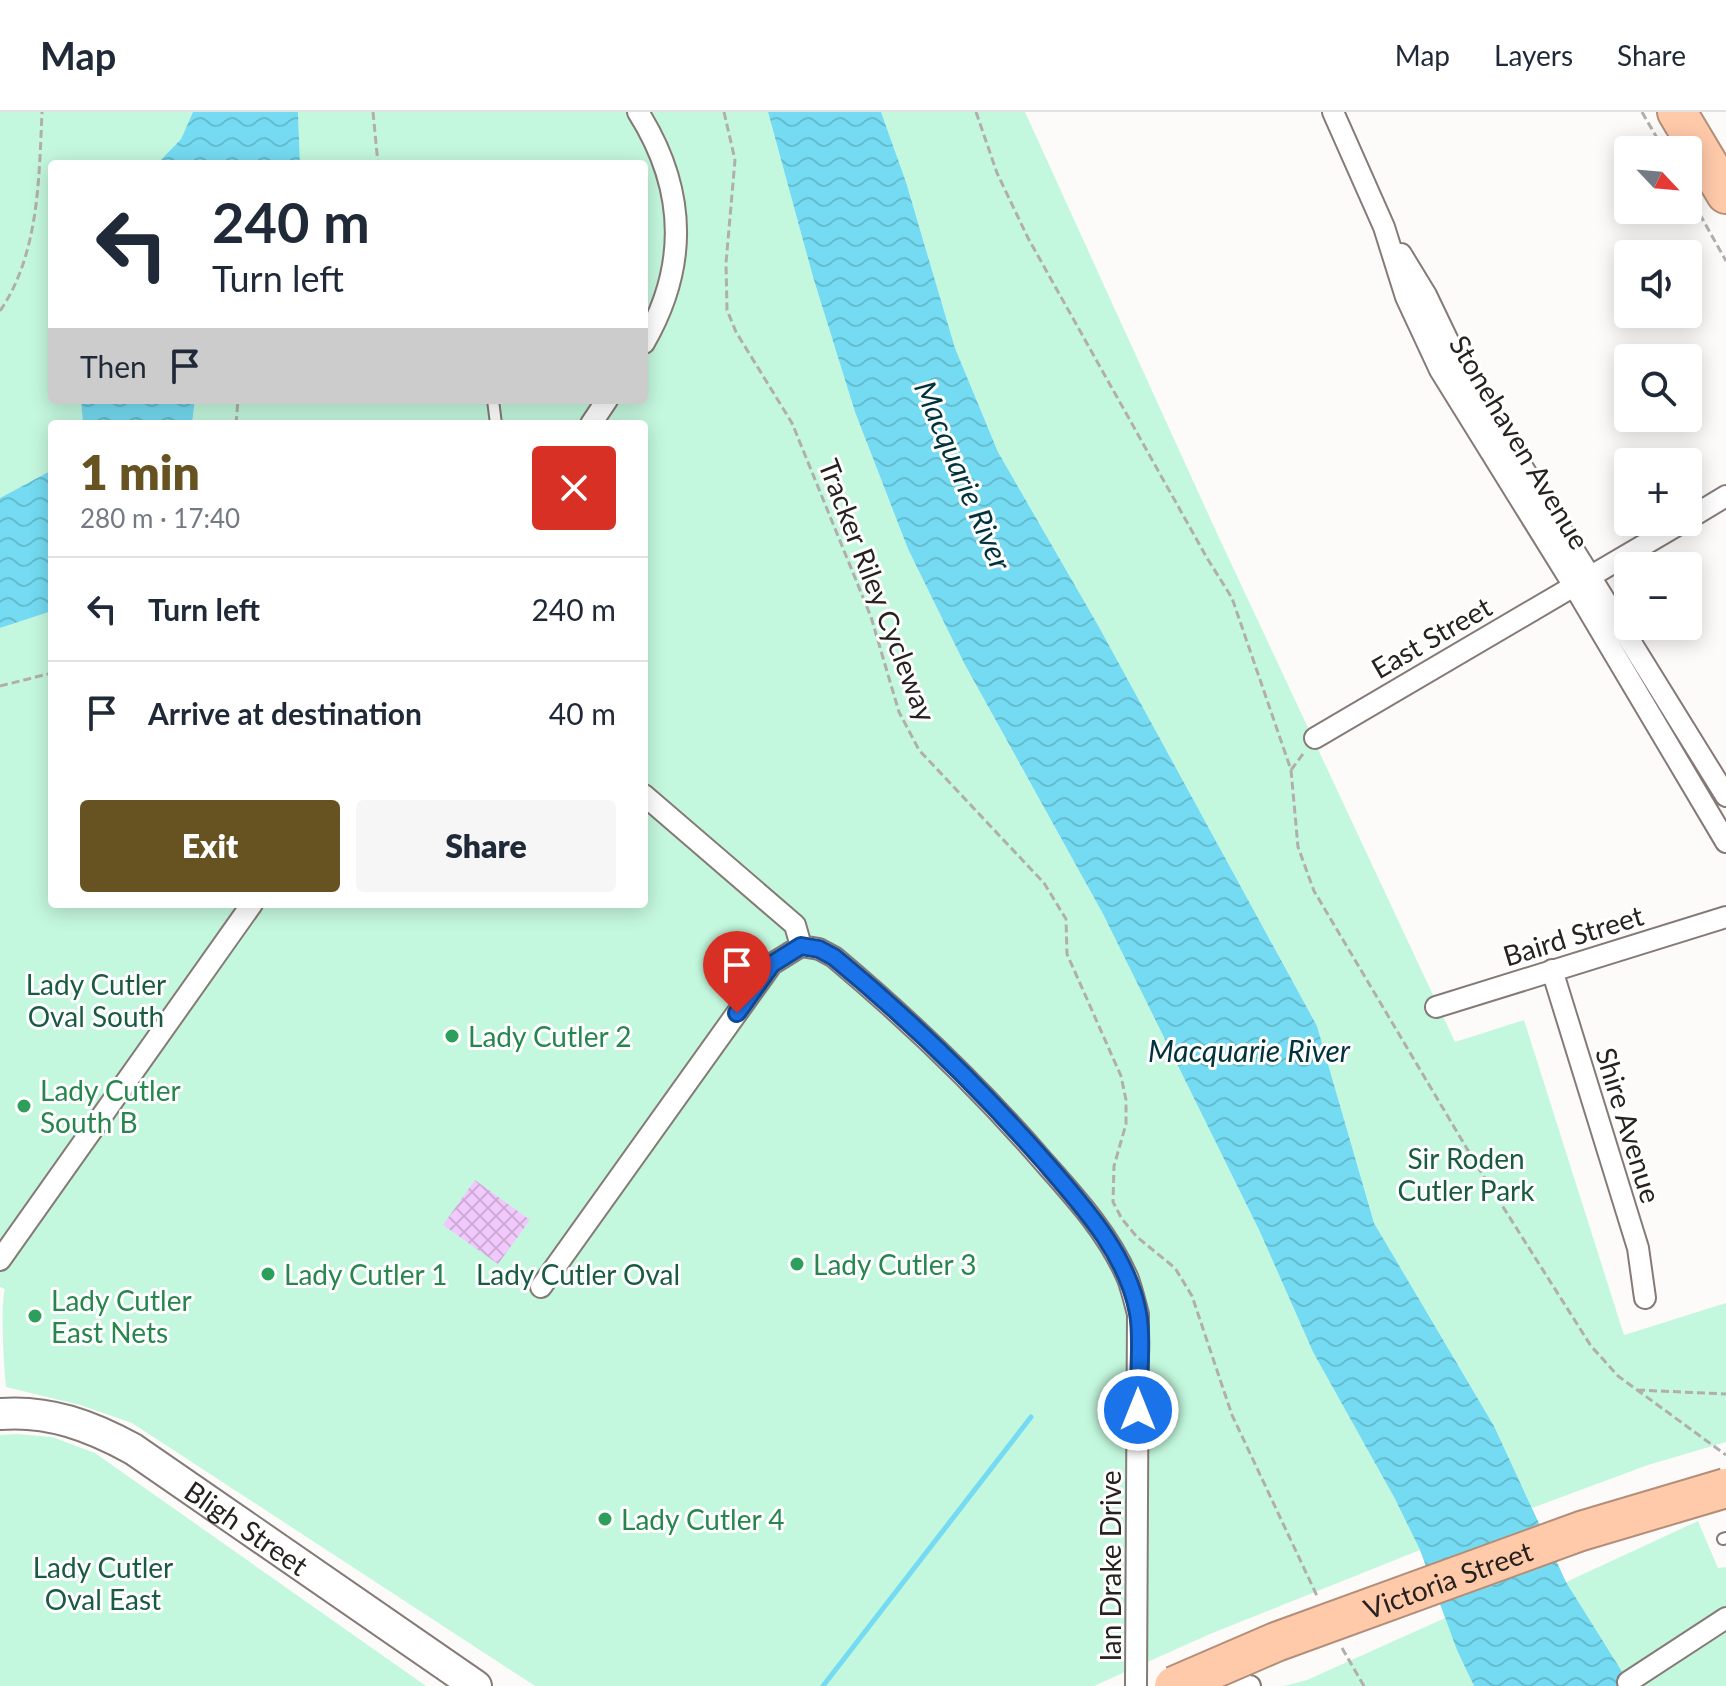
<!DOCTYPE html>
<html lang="en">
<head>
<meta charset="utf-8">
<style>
	:root { --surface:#fff; --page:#f6f6f7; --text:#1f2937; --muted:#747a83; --line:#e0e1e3; --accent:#665321 }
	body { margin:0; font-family:Lato,sans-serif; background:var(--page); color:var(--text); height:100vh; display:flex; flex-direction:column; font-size:30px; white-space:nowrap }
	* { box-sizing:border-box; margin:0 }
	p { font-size:26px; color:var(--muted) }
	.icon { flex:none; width:44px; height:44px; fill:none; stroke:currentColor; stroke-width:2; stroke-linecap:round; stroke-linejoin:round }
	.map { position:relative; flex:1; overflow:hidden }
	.panel { position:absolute; left:48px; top:308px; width:600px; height:488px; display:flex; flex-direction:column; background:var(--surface); border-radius:8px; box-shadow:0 4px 20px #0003 }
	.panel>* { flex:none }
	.hud { position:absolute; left:48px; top:48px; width:600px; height:244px; border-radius:8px; box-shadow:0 4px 20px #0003; background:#fff; color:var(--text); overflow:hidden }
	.needle { width:52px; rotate:116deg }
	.tools { position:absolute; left:1614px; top:24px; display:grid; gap:16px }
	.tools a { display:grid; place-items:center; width:88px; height:88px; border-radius:8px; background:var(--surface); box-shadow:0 4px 20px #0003; font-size:40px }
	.pin { position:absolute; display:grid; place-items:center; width:68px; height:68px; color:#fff; margin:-82px -34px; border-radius:50% 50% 50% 0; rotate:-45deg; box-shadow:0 0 8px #0007 }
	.pin .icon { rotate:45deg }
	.me { position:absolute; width:88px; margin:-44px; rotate:0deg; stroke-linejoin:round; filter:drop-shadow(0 0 6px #0008) }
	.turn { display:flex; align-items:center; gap:28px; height:168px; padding:0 32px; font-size:36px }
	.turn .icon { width:104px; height:104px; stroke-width:2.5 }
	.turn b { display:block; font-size:56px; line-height:68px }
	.then { display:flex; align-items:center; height:76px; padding:0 32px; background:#0003; gap:16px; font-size:30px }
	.round { display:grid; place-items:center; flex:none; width:84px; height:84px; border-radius:8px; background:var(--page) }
	.overview { display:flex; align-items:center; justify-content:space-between; height:136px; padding:0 32px }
	h1 { font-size:48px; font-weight:800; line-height:60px; color:var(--accent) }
	.button { display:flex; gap:16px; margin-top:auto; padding:16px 32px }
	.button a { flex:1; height:92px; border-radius:8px; background:var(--accent); color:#fff; font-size:32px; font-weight:800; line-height:92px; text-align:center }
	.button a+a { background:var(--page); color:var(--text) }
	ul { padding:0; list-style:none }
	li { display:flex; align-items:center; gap:24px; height:104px; padding:0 32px; border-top:2px solid var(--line) }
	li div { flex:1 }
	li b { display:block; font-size:30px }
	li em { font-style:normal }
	header { display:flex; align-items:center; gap:48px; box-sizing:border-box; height:112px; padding:0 40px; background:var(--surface); border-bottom:2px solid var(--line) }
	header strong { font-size:38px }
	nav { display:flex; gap:44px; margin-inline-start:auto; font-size:28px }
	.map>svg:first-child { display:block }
	.park { fill:#c4f8de }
	.water { fill:url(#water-waves) }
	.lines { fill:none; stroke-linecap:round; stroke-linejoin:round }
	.stream { stroke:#74dbf2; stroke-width:5 }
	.building { fill:url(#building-cross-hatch) }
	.lane-casing { stroke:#857a76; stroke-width:14 }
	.street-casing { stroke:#857a76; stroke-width:24 }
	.secondary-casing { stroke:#857a76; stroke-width:34 }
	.highway-casing { stroke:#b38f7a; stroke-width:42 }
	.path { stroke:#b1aead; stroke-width:3; stroke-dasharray:8 4; stroke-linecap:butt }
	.lane { stroke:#fff; stroke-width:10 }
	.street { stroke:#fff; stroke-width:20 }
	.secondary { stroke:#fff; stroke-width:30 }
	.highway { stroke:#ffcaaa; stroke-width:38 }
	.highway-bridge-casing { stroke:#b38f7a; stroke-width:42; stroke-linecap:butt }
	.highway-bridge { stroke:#ffcaaa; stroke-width:38 }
	.route-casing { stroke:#114b97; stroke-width:20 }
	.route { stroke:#1a73e8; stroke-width:14 }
	.leisure-dot { fill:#2e9e5b; stroke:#fff; stroke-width:3 }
	.labels { text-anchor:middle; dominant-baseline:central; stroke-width:6; stroke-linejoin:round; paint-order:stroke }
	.street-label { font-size:28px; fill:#272220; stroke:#fff }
	.park-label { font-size:28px; fill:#195b42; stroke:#fff }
	.leisure-label { font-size:28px; fill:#27864d; stroke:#fff; text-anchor:start }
	.water-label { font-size:30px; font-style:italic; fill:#00333d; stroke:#fff }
</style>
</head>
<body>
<header>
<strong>Map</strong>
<nav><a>Map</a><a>Layers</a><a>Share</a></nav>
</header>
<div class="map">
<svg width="1726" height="1574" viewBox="0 0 1726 1574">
	<defs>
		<pattern id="water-waves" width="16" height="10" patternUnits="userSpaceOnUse" patternTransform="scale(2)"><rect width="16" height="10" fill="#74dbf2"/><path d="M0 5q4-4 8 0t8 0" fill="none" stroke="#64bccf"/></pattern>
		<pattern id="building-cross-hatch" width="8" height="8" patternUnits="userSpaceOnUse" patternTransform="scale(2)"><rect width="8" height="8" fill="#f1c9fc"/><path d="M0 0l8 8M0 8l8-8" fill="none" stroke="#cfacd8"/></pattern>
	</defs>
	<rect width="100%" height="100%" fill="#fdfbfa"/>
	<!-- park -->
	<path class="park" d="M0,0H193L181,27L157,52H52V288H81L83,312H52V358L0,386Z
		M298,0H768L813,165L855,300L908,437L964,551L1103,802L1260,1120L1313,1240L1395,1387L1420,1438L1210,1522L1094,1574H535L132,1311L80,1293L6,1275C4,1253 0,1194 5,1177L0,1175V516L52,499V792H644V312H192L195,288H644V52H300Z
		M881,0H1025L1215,417L1455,930L1524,908L1624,1223L1726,1191V1330L1648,1353L1532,1396L1494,1314L1374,1111L1317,914L1099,515L998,340L955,236L906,70Z
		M17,1322L52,1325L95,1341L426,1574H0V1323Z
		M1698,1409L1718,1456L1726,1455V1574H1631L1566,1470Z
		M1445,1506L1474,1574H1284L1307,1568Z"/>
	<!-- water -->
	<path class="water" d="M193,0H298L300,52H157L181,27Z
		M768,0H881L906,70L955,236L998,340L1099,515L1317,914L1374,1111L1494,1314L1566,1470L1631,1574H1474L1457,1538L1420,1438L1395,1387L1313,1240L1260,1120L1103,802L964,551L908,437L855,300L813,165Z
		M81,288H195L192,312H83Z
		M52,358V499L0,516V386Z"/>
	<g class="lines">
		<!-- stream -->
		<path class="stream" d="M823,1574L1031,1305"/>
	</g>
	<!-- building -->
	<path class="building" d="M475,1068L530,1108L498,1152L443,1113Z"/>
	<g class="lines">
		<!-- lane casing -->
		<g class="lane-casing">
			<path id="lane" d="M493,288L496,312
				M1723,1427L1726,1426"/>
		</g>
		<!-- street casing -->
		<g class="street-casing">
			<path id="street" d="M638,0C686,76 689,153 644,231
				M1333,0L1384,115L1406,185L1440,258L1574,474L1726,730
				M1401,142L1426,183L1461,256L1726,684
				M591,312L607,288
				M1688,407L1726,384
				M1591,464L1683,410
				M1315,626L1574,474
				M644,683L795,813L801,834L819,837L834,845C909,908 979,975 1043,1049C1075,1085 1109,1122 1128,1167C1132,1178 1135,1191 1138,1202L1136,1574
				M1552,858L1638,1136L1645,1186
				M1436,895L1726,805
				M0,1148L252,792
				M541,1175L772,852L801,834
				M1628,1570L1726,1506
				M1231,1574H1250"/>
		</g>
		<!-- secondary casing -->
		<g class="secondary-casing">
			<g id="secondary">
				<path id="s1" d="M0,1302C49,1298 91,1314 133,1337L476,1574"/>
			</g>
		</g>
		<!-- highway casing -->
		<g class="highway-casing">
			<path id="highway" d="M1677,0L1726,82"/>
		</g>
		<!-- path -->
		<path class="path" d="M373,0L378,52
			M724,0L735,48L726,151L727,198L736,220L792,311L871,505L899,600L919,638L1044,771L1066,807L1067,842L1121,964L1126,988V1012L1114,1054L1113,1090L1122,1107L1137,1125L1175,1156L1192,1184L1232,1303L1318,1486
			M976,0L997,61L1028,126L1207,446L1232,486L1291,658L1298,735L1314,779L1479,1057L1591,1234L1618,1264L1726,1343
			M1642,0L1664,38
			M1688,81L1726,149
			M0,199C39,142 39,67 42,0
			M236,312L238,288
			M0,574L52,561
			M1291,658L1303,642
			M1637,1278L1726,1282
			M1342,1536L1364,1574"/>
		<!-- lane -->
		<use href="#lane" class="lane"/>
		<!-- street -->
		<use href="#street" class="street"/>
		<!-- secondary -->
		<use href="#secondary" class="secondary"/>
		<!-- highway -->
		<use href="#highway" class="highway"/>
		<!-- highway-bridge casing -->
		<g class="highway-bridge-casing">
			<g id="highway-bridge">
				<path id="s2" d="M1174,1574L1276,1530L1581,1419L1726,1376"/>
			</g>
		</g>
		<!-- highway-bridge -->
		<use href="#highway-bridge" class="highway-bridge"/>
	</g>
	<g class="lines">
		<!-- route casing -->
		<g class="route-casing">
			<path id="route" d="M737,901L772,852L801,834L819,837L834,845C909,907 979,975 1043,1048C1081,1092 1127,1141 1138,1201C1143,1227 1138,1270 1138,1298"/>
		</g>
		<!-- route -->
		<use href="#route" class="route"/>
	</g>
	<!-- markers -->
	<g class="leisure-dot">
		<circle cx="452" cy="924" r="8"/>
		<circle cx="24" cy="994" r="8"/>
		<circle cx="797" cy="1152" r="8"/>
		<circle cx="268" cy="1162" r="8"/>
		<circle cx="35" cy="1204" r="8"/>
		<circle cx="605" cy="1407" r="8"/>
	</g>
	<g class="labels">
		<!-- street labels -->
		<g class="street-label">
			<text transform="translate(1520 330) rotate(59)">Stonehaven Avenue</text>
			<text transform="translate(878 478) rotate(69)">Tracker Riley Cycleway</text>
			<text transform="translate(1431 525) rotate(-30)">East Street</text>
			<text transform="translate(1573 823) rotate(-17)">Baird Street</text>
			<text transform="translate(1629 1013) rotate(73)">Shire Avenue</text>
			<text stroke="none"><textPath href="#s1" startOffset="278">Bligh Street</textPath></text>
			<text transform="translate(1110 1454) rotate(-90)">Ian Drake Drive</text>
			<text stroke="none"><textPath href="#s2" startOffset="294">Victoria Street</textPath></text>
		</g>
		<!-- park labels -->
		<g class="park-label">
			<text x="96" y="872">Lady Cutler<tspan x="96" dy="32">Oval South</tspan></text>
			<text x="1466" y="1046">Sir Roden<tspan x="1466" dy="32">Cutler Park</tspan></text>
			<text x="578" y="1162">Lady Cutler Oval</text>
			<text x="103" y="1455">Lady Cutler<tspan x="103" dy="32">Oval East</tspan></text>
		</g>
		<!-- leisure labels -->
		<g class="leisure-label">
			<text x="468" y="924">Lady Cutler 2</text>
			<text x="40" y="978">Lady Cutler<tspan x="40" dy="32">South B</tspan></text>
			<text x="813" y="1152">Lady Cutler 3</text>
			<text x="284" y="1162">Lady Cutler 1</text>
			<text x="51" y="1188">Lady Cutler<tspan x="51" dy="32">East Nets</tspan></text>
			<text x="621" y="1407">Lady Cutler 4</text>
		</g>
		<!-- water labels -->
		<g class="water-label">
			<text transform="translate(964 363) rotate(67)">Macquarie River</text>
			<text x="1249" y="938">Macquarie River</text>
		</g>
	</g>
</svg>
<div class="tools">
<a><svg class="needle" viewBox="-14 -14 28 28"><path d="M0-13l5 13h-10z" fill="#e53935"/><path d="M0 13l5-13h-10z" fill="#747a83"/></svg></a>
<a><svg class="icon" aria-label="sound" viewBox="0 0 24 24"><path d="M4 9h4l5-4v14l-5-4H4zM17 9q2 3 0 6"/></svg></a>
<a><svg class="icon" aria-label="search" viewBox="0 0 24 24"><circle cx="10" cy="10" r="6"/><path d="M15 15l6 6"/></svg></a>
<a>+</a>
<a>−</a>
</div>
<div class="pin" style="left:737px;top:901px;background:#d93025"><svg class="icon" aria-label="arrive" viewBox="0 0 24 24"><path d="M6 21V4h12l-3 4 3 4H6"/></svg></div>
<svg class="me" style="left:1138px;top:1298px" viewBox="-20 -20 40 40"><circle r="17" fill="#1a73e8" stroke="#fff" stroke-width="3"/><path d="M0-11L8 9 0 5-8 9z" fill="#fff"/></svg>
<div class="hud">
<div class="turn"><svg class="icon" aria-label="left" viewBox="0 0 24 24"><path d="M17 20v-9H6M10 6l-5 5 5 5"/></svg><div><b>240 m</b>Turn left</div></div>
<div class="then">Then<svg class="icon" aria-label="arrive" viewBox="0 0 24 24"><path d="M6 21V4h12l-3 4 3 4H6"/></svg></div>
</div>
<section class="panel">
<div class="overview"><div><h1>1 min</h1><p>280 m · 17:40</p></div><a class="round" style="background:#d93025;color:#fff"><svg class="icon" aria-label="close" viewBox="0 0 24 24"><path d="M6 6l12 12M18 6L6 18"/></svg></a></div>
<ul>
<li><svg class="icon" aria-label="left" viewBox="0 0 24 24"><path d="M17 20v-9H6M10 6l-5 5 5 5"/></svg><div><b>Turn left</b></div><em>240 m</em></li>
<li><svg class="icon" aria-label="arrive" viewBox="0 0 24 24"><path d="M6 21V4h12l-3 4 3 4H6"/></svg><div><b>Arrive at destination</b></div><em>40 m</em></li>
</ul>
<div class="button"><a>Exit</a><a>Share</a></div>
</section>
</div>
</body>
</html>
